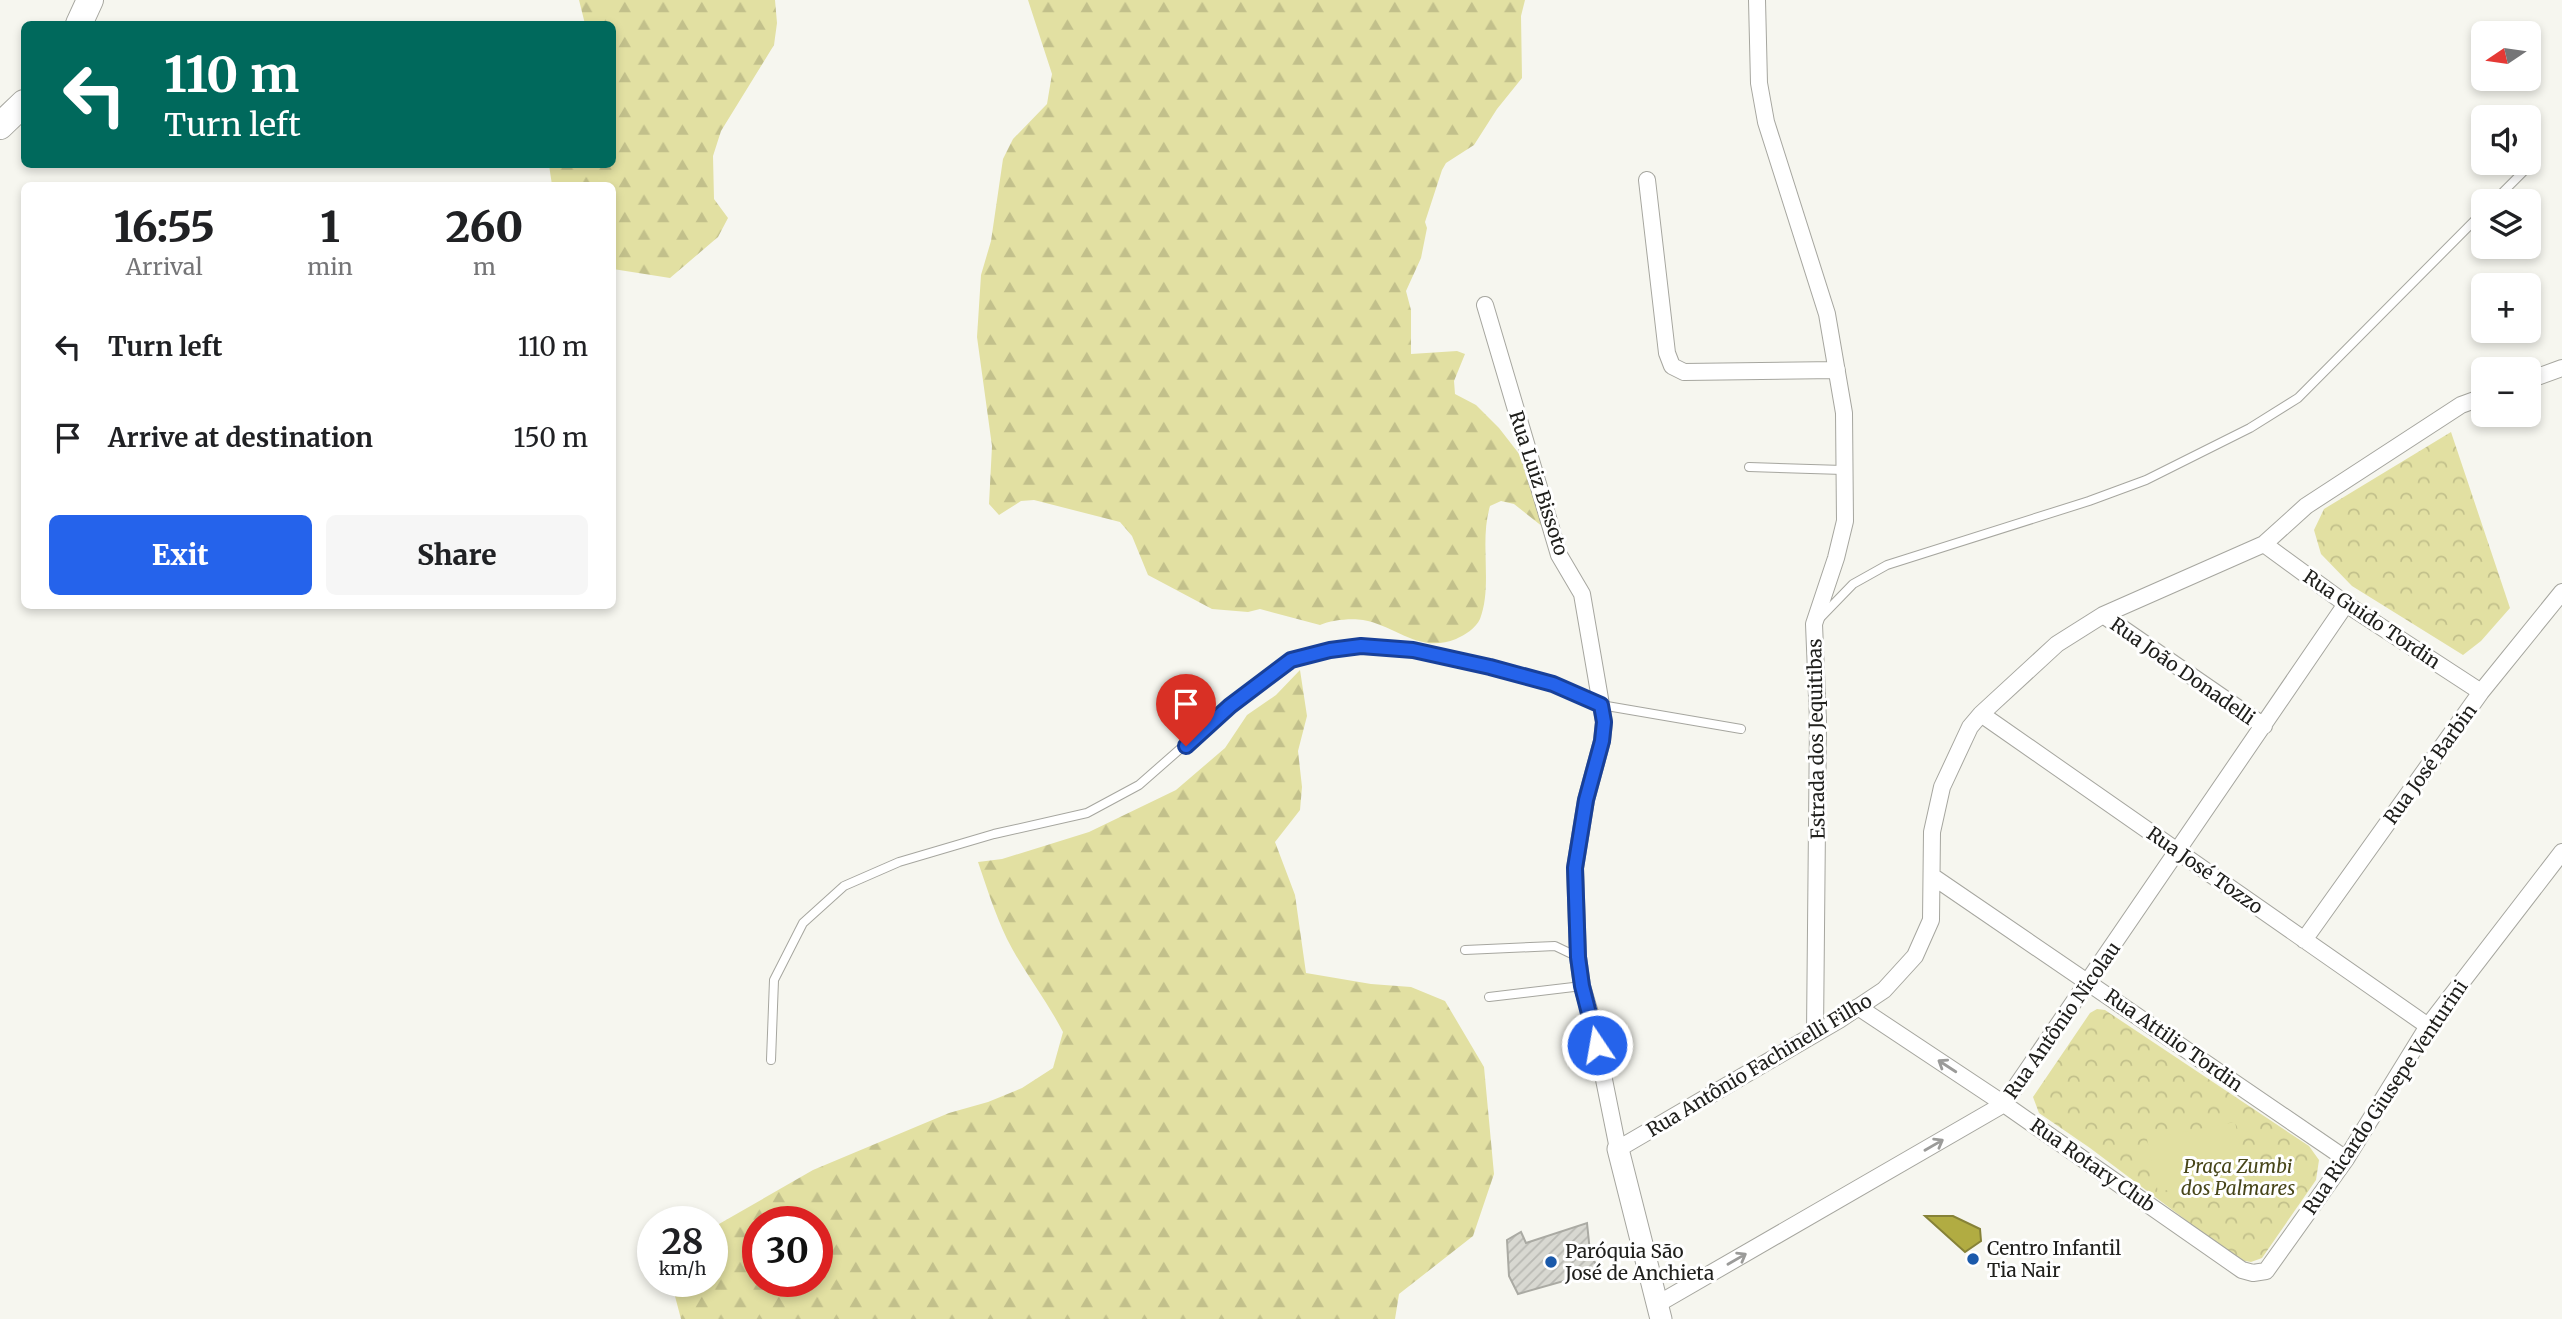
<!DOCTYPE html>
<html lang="en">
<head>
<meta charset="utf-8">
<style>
	:root { --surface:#fff; --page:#f6f6f6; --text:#202124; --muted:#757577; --accent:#2563eb }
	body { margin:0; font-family:Merriweather,serif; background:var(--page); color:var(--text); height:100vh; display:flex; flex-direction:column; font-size:26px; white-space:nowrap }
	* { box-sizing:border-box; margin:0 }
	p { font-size:23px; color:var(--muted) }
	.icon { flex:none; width:38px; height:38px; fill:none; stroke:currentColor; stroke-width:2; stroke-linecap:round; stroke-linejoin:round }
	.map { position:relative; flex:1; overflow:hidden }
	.panel { position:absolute; left:21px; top:182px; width:595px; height:427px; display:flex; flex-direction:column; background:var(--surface); border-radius:10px; box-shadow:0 4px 10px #0003 }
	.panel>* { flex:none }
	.banner { position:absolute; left:21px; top:21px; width:595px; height:147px; border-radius:10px; box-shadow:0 4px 10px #0003; background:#00695c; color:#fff; overflow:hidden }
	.needle { width:46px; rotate:257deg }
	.tools { position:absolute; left:2471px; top:21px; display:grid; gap:14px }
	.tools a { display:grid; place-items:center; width:70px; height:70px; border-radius:10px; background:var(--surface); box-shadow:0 4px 10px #0003; font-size:35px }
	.speed { position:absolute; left:637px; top:1206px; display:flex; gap:14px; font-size:35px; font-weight:700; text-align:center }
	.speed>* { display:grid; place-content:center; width:91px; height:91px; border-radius:50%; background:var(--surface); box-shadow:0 4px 10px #0003; line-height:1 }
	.speed small { font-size:18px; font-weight:400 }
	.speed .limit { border:10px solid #d22; background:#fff; color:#111 }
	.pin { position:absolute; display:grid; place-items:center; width:60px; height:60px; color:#fff; margin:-72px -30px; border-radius:50% 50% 50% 0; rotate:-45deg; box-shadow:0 0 7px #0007 }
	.pin .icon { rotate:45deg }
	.me { position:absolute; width:77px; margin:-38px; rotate:348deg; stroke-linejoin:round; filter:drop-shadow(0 0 5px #0008) }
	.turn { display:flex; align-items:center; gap:24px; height:147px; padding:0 28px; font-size:32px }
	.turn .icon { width:91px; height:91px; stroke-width:2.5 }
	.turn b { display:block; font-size:49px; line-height:60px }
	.eta { display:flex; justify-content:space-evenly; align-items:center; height:119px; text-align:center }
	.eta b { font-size:42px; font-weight:800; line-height:49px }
	.primary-button { display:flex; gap:14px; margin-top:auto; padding:14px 28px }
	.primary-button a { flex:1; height:80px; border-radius:10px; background:var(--accent); color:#fff; font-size:28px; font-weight:800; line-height:80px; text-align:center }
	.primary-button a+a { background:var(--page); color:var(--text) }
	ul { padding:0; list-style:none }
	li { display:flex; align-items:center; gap:21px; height:91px; padding:0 28px }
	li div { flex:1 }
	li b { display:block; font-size:26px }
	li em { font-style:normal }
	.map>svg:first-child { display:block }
	.forest { fill:url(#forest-firs); fill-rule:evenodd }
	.park { fill:url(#park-crowns) }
	.pitch { fill:#e2e0a2 }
	.water { fill:#b1ac42; stroke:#868237; stroke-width:2 }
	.building { fill:url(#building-hatch); stroke:#aaaaa3; stroke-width:2 }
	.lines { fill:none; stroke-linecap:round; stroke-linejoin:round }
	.service-casing { stroke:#a6a69f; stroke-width:10 }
	.minor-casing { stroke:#a6a69f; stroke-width:18 }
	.tertiary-casing { stroke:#a6a69f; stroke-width:23 }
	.primary-casing { stroke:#a6a69f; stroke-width:28 }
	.service { stroke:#fff; stroke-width:8 }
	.minor { stroke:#fff; stroke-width:16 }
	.tertiary { stroke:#fff; stroke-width:21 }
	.primary { stroke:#fff; stroke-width:26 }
	.oneway { stroke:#9b9b99 }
	.route-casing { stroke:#184099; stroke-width:18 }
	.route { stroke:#2563eb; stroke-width:12 }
	.poi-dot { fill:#1a59aa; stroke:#fff; stroke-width:2.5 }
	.labels { text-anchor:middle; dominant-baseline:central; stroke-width:6; stroke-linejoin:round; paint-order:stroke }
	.street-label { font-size:19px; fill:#20201d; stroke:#fff }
	.park-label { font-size:19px; font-style:italic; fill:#48461a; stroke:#fff }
	.poi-label { font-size:19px; fill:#20201d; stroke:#fff; text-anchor:start }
</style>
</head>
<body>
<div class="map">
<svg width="2562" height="1319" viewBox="0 0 2562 1319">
	<defs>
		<pattern id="forest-firs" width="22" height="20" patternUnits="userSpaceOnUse" patternTransform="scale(1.75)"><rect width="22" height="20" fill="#e2e0a2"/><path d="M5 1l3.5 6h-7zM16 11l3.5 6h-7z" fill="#c2c08b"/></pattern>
		<pattern id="park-crowns" width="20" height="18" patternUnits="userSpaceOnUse" patternTransform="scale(1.75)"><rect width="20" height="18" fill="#e2e0a2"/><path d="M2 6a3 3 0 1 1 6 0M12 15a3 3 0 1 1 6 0" fill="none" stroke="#c2c08b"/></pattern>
		<pattern id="building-hatch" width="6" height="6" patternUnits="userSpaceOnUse" patternTransform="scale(1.75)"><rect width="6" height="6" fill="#d8d8d1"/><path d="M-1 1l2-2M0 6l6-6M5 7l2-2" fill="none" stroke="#b9b9b3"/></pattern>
	</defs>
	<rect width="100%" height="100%" fill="#f6f6ef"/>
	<!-- forest -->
	<path class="forest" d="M579,0H775L777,23L774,45L721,131L713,156L714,199L728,218L718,237L670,278L613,269L612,186L552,185L549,165L612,164V24H585Z
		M1028,0H1525L1521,16L1522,78L1497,109L1474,145L1446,163L1442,170L1425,222L1427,228L1421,258L1406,291L1411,310V354L1457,351L1465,354L1454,381L1455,394L1476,405L1499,428L1544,486L1558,520L1557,538L1514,504L1501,501L1490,506C1479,542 1493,585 1480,619C1476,628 1465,635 1456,639C1419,654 1397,626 1363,620C1351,618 1331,620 1320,625L1260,609L1248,612L1212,609L1148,575L1132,536L1120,522L1034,500L1021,501L999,515L989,504L992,446L977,337L981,275L991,241L1003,159L1013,139L1047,104L1052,74Z
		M1300,670L1307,716L1298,751L1302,787L1300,810L1275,842L1295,895L1306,973L1371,984L1411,987L1445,1001L1484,1067L1494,1174L1473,1236L1399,1294L1395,1319H681L671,1281H712V1228L813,1170L949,1113L988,1102L1022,1088L1053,1068L1063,1032C1046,999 1023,971 1007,939C995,914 987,888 978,862L1002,859L1089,832L1176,790L1225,748L1247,715L1276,695ZM758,1222H817V1281H758Z"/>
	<!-- park -->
	<path class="park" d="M2451,432L2510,608L2481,641L2463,655L2352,586L2321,554L2314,530L2324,509Z
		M2097,1009L2105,1010L2309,1146L2319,1160L2316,1180L2262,1258L2251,1262L2239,1260L2090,1148L2039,1113L2033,1097L2090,1013Z"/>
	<!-- pitch -->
	<path class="pitch" d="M2235,1122L2246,1174L2158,1192L2147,1139Z"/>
	<!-- water -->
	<path class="water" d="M1925,1216H1953L1980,1229L1981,1241L1965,1252Z"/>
	<!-- building -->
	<path class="building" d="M1587,1223L1590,1252L1599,1271L1518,1294L1509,1276L1507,1240L1521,1232L1526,1243Z"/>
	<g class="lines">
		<!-- service casing -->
		<g class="service-casing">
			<path id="service" d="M2494,201L2533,162
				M1749,467L1843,470
				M1821,617L1853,584L1887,565L2089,501L2146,480L2250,428L2298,398L2483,212
				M1465,950L1555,946L1578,957
				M1489,997L1582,986
				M771,1060L774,980L803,923L844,886L899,862L994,834L1087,813L1139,785L1229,706L1291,660L1330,650L1361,646L1413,650L1490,667L1553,684L1601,705L1741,729"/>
		</g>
		<!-- minor casing -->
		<g class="minor-casing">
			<path id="minor" d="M1757,0L1759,83L1766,122L1827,314L1844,413L1845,521L1836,558L1814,624L1818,721L1815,1033
				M1647,180L1667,353L1672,366L1684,372L1837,370
				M1485,305L1559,555L1582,594L1604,722L1602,741L1586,800L1575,868L1578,957L1582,986L1592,1020L1618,1149L1839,1020L1884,990L1915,956L1931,920L1932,832L1942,787L1970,727L1981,714L2057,644L2103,615L2264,544L2306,506L2461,405L2483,397
				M2529,380L2562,368
				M2264,544L2346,604L2481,692
				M2103,615L2264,726
				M1981,714L2428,1026
				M1932,876L2346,1159
				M2304,940L2481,692L2562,592
				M1858,1007L2004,1104L2242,1270L2253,1273L2266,1271L2346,1159L2428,1026L2562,852
				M1656,1305L2004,1104L2346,604"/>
		</g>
		<!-- tertiary casing -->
		<g class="tertiary-casing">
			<path id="tertiary" d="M1618,1149L1661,1319"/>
		</g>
		<!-- primary casing -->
		<g class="primary-casing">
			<path id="primary" d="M79,24L90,0
				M0,126L24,103"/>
		</g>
		<!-- service -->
		<use href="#service" class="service"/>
		<!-- minor -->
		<use href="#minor" class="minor"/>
		<!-- tertiary -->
		<use href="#tertiary" class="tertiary"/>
		<!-- primary -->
		<use href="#primary" class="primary"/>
	</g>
	<!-- one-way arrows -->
	<defs><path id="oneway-shaft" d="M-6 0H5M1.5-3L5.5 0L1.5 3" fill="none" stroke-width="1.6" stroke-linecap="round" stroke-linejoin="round" transform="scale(1.75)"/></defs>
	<g class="oneway">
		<use href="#oneway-shaft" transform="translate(1947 1066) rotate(-147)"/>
		<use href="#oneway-shaft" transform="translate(1934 1145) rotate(-30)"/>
		<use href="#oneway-shaft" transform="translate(1737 1259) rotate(-30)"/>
	</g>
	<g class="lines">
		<!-- route casing -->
		<g class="route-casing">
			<path id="route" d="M1186,746L1230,706L1291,660L1330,650L1361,646L1413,650L1490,667L1553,684L1601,705L1604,722L1602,741L1586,800L1575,868L1578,957L1582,986L1597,1045"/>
		</g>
		<!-- route -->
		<use href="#route" class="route"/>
	</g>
	<!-- markers -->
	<g class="poi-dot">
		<circle cx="1973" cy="1259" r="7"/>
		<circle cx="1551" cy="1262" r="7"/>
	</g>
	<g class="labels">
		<!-- street labels -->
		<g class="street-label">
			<text transform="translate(1539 483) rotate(72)">Rua Luiz Bissoto</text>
			<text transform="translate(2372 619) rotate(34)">Rua Guido Tordin</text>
			<text transform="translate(2183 671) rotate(35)">Rua João Donadelli</text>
			<text transform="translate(1816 739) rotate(-91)">Estrada dos Jequitibas</text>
			<text transform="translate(2430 764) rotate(-54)">Rua José Barbin</text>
			<text transform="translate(2205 870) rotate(35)">Rua José Tozzo</text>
			<text transform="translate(2062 1020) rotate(-55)">Rua Antônio Nicolau</text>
			<text transform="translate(2174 1040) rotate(35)">Rua Attilio Tordin</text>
			<text transform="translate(1759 1065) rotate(-31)">Rua Antônio Fachinelli Filho</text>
			<text transform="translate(2385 1097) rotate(-56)">Rua Ricardo Giusepe Venturini</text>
			<text transform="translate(2093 1165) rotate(35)">Rua Rotary Club</text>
		</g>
		<!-- park labels -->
		<g class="park-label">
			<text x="2238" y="1166">Praça Zumbi<tspan x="2238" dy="22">dos Palmares</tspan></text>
		</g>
		<!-- poi labels -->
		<g class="poi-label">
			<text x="1987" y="1248">Centro Infantil<tspan x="1987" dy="22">Tia Nair</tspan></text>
			<text x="1565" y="1251">Paróquia São<tspan x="1565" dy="22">José de Anchieta</tspan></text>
		</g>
	</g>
</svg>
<div class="tools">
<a><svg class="needle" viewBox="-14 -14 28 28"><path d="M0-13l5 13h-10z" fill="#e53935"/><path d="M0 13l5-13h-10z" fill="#757577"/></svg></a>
<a><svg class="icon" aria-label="sound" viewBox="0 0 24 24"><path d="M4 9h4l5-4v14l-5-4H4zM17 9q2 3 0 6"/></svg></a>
<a><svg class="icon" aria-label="layers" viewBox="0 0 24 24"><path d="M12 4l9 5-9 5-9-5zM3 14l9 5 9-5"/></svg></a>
<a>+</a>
<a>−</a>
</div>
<div class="speed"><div>28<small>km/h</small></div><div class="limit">30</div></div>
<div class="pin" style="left:1186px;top:746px;background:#d93025"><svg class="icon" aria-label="arrive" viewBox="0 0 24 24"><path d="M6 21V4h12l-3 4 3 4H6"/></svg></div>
<svg class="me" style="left:1597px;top:1045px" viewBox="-20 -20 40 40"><circle r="17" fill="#2563eb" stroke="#fff" stroke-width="3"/><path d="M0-11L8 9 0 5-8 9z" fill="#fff"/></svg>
<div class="banner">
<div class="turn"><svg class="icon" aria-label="left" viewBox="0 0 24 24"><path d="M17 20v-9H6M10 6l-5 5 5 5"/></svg><div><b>110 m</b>Turn left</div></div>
</div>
<section class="panel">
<div class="eta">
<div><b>16:55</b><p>Arrival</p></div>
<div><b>1</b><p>min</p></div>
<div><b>260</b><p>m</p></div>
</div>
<ul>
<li><svg class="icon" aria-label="left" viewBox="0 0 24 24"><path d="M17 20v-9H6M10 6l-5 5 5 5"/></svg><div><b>Turn left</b></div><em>110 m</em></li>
<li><svg class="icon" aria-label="arrive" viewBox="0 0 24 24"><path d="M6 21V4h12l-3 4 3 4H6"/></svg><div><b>Arrive at destination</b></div><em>150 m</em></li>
</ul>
<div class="primary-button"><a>Exit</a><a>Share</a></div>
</section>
</div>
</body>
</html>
